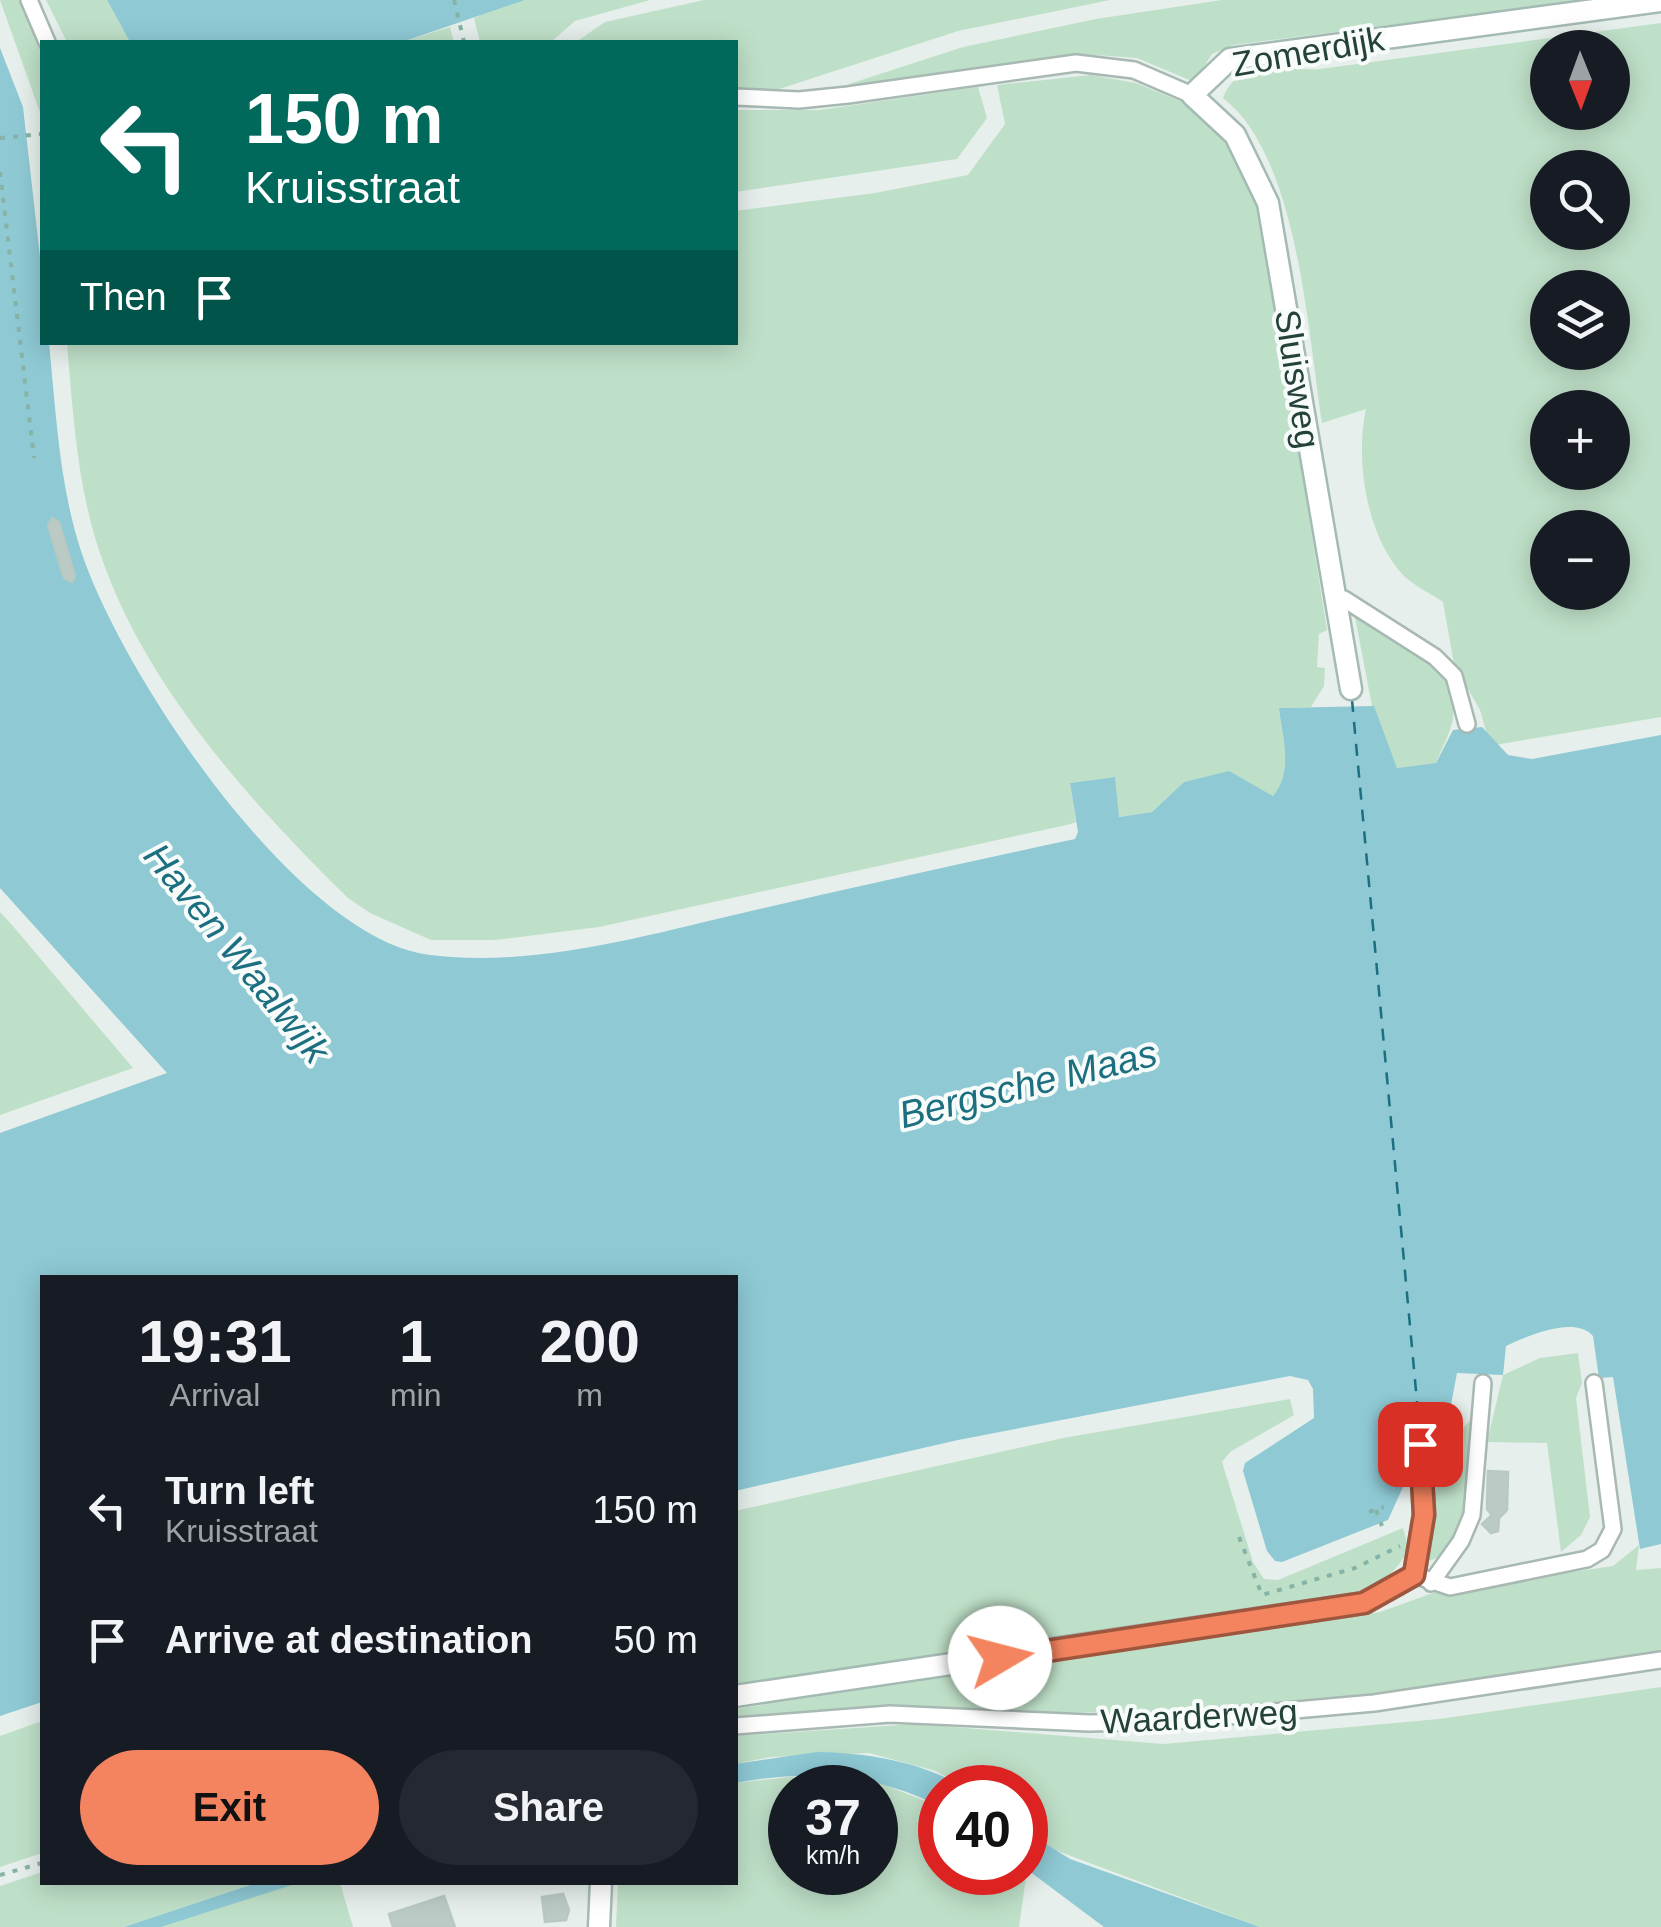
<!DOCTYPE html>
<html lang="en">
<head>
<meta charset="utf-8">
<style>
	:root { --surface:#171b24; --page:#242831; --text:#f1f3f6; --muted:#9ea1a6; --accent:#f4845f }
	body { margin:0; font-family:Helvetica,sans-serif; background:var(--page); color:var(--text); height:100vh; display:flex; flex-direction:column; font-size:38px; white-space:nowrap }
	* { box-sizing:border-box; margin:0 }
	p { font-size:32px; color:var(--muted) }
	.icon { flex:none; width:55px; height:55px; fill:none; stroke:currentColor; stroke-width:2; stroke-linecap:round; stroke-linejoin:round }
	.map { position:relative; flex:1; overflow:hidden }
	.drawer { position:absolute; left:40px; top:1275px; width:698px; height:610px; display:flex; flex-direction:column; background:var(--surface); border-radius:0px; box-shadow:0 5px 25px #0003 }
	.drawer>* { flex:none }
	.top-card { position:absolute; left:40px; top:40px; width:698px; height:305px; border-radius:0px; box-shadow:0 5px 25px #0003; background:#00695c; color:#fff; overflow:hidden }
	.needle { width:65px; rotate:179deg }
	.buttons { position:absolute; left:1530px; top:30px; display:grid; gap:20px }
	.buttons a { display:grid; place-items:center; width:100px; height:100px; border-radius:50%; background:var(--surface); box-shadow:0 5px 25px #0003; font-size:50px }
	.speed { position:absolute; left:768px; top:1765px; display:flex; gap:20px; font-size:50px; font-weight:700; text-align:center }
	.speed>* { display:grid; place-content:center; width:130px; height:130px; border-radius:50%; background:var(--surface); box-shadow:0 5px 25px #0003; line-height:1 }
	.speed small { font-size:25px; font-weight:400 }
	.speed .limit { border:15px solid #d22; background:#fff; color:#111 }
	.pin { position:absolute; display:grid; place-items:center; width:85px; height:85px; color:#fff; margin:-42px; border-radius:20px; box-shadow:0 5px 15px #0006 }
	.me { position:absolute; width:110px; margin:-55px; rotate:82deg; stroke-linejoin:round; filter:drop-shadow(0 0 8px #0008) }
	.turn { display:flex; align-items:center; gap:35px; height:210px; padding:0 40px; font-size:45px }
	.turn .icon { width:130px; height:130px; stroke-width:2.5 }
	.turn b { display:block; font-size:70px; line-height:85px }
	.then { display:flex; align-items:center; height:95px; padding:0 40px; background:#0003; gap:20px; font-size:38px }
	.eta { display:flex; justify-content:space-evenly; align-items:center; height:170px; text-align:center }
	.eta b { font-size:60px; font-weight:600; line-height:70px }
	.primary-button { display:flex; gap:20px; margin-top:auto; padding:20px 40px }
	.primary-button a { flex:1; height:115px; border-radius:60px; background:var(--accent); color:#111; font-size:40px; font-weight:600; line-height:115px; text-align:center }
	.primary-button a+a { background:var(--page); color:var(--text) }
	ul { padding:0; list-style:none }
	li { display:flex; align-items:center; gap:30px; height:130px; padding:0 40px }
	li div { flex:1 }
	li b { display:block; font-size:38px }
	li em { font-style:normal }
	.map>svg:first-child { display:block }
	.green { fill:#bfe0c8; fill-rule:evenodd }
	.water { fill:#8ec9d4 }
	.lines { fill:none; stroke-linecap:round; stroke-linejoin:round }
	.ferry { stroke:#1c6f80; stroke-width:2.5; stroke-dasharray:12 10; stroke-linecap:butt }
	.building { fill:#bbcac4; stroke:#b8c9c2; stroke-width:2.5 }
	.street-casing { stroke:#a8b8b2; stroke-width:20 }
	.secondary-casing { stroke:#a4bbb3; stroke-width:25 }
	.path { stroke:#86b3a5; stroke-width:4; stroke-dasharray:5 8; stroke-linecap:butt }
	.street { stroke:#fff; stroke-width:15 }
	.secondary { stroke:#fff; stroke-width:20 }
	.route-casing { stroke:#9f563e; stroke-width:25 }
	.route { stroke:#f4845f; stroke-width:18 }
	.labels { text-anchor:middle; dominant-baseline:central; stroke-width:8; stroke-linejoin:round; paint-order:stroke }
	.street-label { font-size:35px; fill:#24423a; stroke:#f7fbf9 }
	.water-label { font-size:38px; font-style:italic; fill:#1c6f80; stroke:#f7fbf9 }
</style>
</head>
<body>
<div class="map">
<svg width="1661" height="1927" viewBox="0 0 1661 1927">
	<rect width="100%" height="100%" fill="#e6efeb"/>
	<!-- green -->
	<path class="green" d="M0,0H19L42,52V118Z
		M46,0H107L130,42H67Z
		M525,0H650L575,21L551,42H480L474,18L504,4Z
		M704,0H1110L958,31L773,91L735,88V42H576L605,22Z
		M1222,0H1589L1233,45L1212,54L1194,82L1137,58L1082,54L840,87L963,47L1096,19Z
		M1661,23V717L1495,745L1488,738L1480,710L1454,664L1443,602C1430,593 1414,586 1403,575C1366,535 1355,460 1366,409L1322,423C1308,334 1298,155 1223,98C1239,56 1283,71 1320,69ZM1548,48H1612V112H1548ZM1548,168H1612V232H1548ZM1548,288H1612V352H1548ZM1548,408H1612V472H1548ZM1548,528H1612V592H1548Z
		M450,27L454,42H402Z
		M1091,75L1136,83L1202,110L1256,182L1327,630L1319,634L1317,667L1325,668L1324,686L1311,707L1279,708C1282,738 1294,771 1273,796L1229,772L1184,782L1152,812L1118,817L1115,777L1070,783L1076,822L1071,824L599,927L495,940H431L370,913L348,898C251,803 144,685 100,553C77,486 73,413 67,343L735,342V211L875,193L968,175L1005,124L997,85Z
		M978,87L987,118L957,159L735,192V110H819Z
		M1355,617C1398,641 1457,660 1453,718C1451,733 1441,749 1436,763L1397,768L1372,706Z
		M0,912L12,925L133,1068L0,1115Z
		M1578,1353L1582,1383L1576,1398L1590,1517L1581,1535L1561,1552L1547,1443L1487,1442L1503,1375L1540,1358Z
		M1290,1399L1294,1415L1230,1452L1222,1462L1253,1562L1264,1579L1278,1580L1403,1528L1409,1549C1392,1578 1377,1588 1344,1597L735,1689V1511L1063,1438Z
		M1476,1414C1472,1457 1479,1544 1429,1561C1435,1501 1431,1459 1476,1414Z
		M1639,1545L1636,1570L1661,1568V1657L1434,1689L1202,1710L1063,1713L909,1706L735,1718V1709L1380,1612L1433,1593L1613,1566Z
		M1661,1687V1927H1260L1047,1847L1025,1831V1788L964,1787L936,1771L869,1753L771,1757L735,1764V1736L915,1724L1164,1744L1439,1719Z
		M42,1721V1853L0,1867V1736Z
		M790,1777L870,1779L940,1807V1872L1027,1870L1019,1927H616L618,1883L735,1882V1783ZM790,1788H875V1872H790Z
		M42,1872V1882L256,1883L124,1927H0V1886Z
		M299,1882L340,1883L353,1927H161Z"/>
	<!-- water -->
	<path class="water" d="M107,0H525L402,42H130Z
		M0,48L23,107L42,274V342L49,343C56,412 59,484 81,551C120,671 297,940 430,955C537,968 647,935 751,911C859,886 967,862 1075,839L1078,832L1070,783L1115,777L1119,817L1152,812L1184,782L1229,771L1273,796C1294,771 1282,737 1279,708L1374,706L1397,768L1436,763L1453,730L1482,727L1508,755L1532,759L1661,735V1544L1640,1549L1613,1377L1599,1378L1593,1336C1575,1315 1527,1336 1506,1346L1503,1375L1457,1373L1444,1442L1395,1443L1403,1487L1388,1520L1282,1562L1275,1561L1267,1551L1243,1471L1245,1463L1314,1418L1313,1389L1308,1380L1290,1376L958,1440L735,1491V1278H42V1702L0,1716V1133L167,1073L0,888Z
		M817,1752C869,1753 918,1761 964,1787L940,1788V1807C878,1773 804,1770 735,1783V1764Z
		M1025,1831L1070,1859L1260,1927H1104L1025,1868Z
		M256,1883H298L161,1927H124Z"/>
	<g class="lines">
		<!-- ferry -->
		<path class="ferry" d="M1352,700L1420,1434"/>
	</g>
	<!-- building -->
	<path class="building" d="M52,518L59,522L75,576L72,582L64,578L48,525Z
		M1488,1471L1508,1472L1507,1510L1499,1518L1498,1531L1491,1533L1482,1524L1492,1515L1487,1509Z
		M563,1894L569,1910L566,1920L545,1922L542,1897Z
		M444,1896L455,1927H393L389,1914Z"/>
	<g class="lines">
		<!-- street casing -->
		<g class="street-casing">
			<path id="street" d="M29,0L47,42
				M735,97L799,100L848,95L1076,63L1134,70L1192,95
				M1334,601L1344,599L1435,657L1454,676L1467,724
				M1414,1575L1450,1587L1587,1559L1602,1550L1613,1529L1594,1383
				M1431,1583L1461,1541L1472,1515L1483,1383
				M735,1726L890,1714L1089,1723L1172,1721L1374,1703L1661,1660"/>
		</g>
		<!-- secondary casing -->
		<g class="secondary-casing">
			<path id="secondary" d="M1351,689L1268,203L1235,135L1192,95L1230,59L1661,1
				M735,1696L1364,1603L1414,1575L1424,1515L1421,1444
				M599,1927L601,1882"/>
		</g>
		<!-- path -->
		<path class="path" d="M454,0L464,42
			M0,138L42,134
			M0,172L34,458
			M1376,1510L1382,1526
			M1369,1512L1384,1507
			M1239,1537L1262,1595L1355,1568L1400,1546
			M0,1875L42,1863"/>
		<!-- street -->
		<use href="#street" class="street"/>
		<!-- secondary -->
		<use href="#secondary" class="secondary"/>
	</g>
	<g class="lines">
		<!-- route casing -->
		<g class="route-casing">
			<path id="route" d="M1000,1658L1364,1603L1414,1575L1424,1515L1420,1444"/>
		</g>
		<!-- route -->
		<use href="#route" class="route"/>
	</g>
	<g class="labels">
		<!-- street labels -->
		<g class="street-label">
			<text transform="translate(1308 51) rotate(-10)">Zomerdijk</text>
			<text transform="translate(1298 379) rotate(81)">Sluisweg</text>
			<text transform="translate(1199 1716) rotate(-3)">Waarderweg</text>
		</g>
		<!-- water labels -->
		<g class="water-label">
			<text transform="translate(237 953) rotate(51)">Haven Waalwijk</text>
			<text transform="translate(1028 1084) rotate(-14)">Bergsche Maas</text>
		</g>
	</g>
</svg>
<div class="buttons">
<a><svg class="needle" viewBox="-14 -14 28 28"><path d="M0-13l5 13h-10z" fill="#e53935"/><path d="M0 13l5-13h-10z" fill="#9ea1a6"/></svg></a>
<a><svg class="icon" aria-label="search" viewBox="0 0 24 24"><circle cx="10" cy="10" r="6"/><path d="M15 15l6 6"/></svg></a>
<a><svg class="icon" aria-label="layers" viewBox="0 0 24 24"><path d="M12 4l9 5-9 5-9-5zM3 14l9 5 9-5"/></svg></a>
<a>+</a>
<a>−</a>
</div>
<div class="speed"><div>37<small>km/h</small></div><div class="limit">40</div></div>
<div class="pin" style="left:1420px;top:1444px;background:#d93025"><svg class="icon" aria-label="arrive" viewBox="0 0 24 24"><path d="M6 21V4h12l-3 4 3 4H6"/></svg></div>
<svg class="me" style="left:1000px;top:1658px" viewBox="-20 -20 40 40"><circle r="19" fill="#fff"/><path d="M0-13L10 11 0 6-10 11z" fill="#f4845f"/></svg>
<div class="top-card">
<div class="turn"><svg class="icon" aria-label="left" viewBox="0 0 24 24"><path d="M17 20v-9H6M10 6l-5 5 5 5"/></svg><div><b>150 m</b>Kruisstraat</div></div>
<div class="then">Then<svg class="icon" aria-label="arrive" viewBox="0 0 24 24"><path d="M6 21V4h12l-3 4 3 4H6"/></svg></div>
</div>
<section class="drawer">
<div class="eta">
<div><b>19:31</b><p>Arrival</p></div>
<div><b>1</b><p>min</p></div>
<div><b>200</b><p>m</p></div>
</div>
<ul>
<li><svg class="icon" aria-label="left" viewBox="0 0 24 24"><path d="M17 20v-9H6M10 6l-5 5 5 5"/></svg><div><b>Turn left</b><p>Kruisstraat</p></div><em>150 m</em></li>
<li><svg class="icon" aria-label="arrive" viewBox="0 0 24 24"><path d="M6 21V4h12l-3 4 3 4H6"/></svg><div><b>Arrive at destination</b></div><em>50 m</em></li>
</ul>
<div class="primary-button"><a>Exit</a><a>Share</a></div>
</section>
</div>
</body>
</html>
